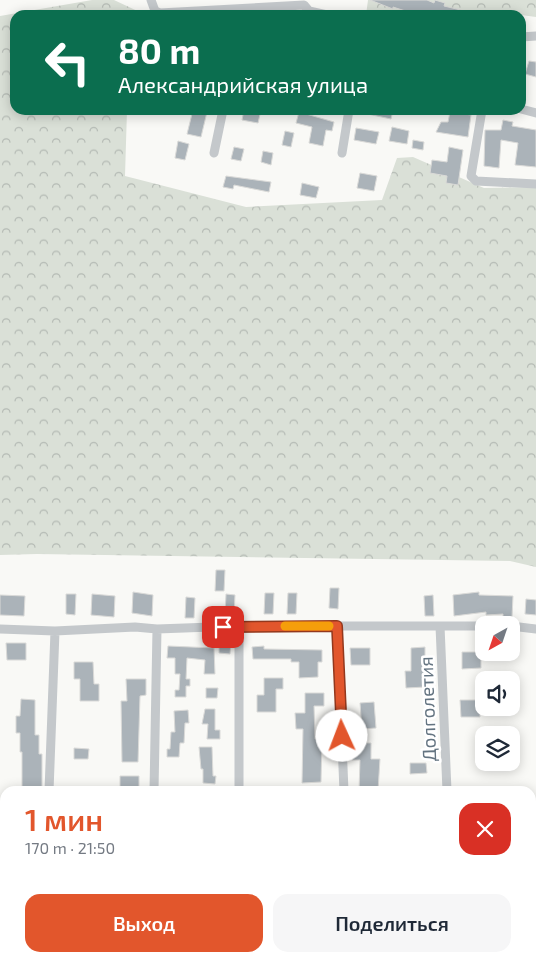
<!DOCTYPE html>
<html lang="ru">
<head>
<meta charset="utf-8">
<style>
	:root { --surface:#fff; --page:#f6f6f7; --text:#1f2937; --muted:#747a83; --accent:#e2562c }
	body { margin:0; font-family:"Exo 2",sans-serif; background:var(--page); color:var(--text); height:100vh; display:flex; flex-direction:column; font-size:19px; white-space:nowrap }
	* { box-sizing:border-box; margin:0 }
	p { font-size:16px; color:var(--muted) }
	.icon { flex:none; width:28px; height:28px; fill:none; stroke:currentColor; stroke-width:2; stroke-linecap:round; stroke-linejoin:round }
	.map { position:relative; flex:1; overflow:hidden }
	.drawer { position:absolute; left:0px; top:786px; width:536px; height:176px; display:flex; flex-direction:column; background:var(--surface); border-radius:15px 15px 0 0; box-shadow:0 2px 12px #0003 }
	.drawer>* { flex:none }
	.hud { position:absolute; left:10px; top:10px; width:516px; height:105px; border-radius:15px; box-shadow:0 2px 12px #0003; background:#0b6e4f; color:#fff; overflow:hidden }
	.needle { width:32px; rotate:220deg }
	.buttons { position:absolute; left:475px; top:616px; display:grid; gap:10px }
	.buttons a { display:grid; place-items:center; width:45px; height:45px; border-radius:10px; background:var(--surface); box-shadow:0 2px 12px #0003; font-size:25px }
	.pin { position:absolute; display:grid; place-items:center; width:42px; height:42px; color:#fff; margin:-21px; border-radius:10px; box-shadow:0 2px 8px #0006 }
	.me { position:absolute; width:55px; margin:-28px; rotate:358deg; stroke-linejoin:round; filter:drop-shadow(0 0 4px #0008) }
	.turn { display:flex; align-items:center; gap:18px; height:105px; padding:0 25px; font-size:22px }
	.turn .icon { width:65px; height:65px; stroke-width:2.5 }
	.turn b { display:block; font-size:35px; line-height:42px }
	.round { display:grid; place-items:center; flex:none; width:52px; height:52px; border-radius:15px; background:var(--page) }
	.overview { display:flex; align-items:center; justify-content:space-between; height:85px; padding:0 25px }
	h1 { font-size:30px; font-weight:600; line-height:38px; color:var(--accent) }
	.cta { display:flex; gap:10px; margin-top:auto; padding:10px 25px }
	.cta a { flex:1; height:58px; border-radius:15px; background:var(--accent); color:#fff; font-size:20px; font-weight:600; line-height:58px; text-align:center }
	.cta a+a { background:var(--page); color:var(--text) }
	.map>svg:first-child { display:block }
	.forest { fill:url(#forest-crowns) }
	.building { fill:#abb3b9; stroke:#dadad8 }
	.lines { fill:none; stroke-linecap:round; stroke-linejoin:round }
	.street { stroke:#c4c8cb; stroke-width:9 }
	.route-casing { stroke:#93381d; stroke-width:12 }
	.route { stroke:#e2562c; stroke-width:9 }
	.slow { stroke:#f59e0b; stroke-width:9 }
	.labels { text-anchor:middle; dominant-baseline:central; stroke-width:5; stroke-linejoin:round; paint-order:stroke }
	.street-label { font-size:19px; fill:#647481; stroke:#fff }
</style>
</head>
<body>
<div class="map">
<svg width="536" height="962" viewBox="0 0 536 962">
	<defs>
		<pattern id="forest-crowns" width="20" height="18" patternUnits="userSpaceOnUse" patternTransform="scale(1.25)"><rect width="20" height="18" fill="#dae0d7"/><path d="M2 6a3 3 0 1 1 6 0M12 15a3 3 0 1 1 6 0" fill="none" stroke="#b4bab4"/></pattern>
	</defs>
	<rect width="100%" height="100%" fill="#f9f9f6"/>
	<!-- forest -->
	<path class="forest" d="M92,0H114L146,15H15V110H127L125,176L246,207L382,200L397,158L413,157L484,188L536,187V567L510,561L37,554L0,555V16Z
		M368,0H536V17L521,15H366Z
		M0,931H5V958H500V962H0Z"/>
	<!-- building -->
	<path class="building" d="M370,0H427L434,3L435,0L445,3L444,6L469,12V15H418L393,7V9Z
		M529,61L536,62V77L525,74Z
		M193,110L207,112L201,137L187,134Z
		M244,110H261L258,123L242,120Z
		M363,110H393L391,119L363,113Z
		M299,112L334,122L332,131L326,130L323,146L309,143L312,127L296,123Z
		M450,112L471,115L468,137L436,132L441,122H448Z
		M503,120L513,122L512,126L536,130V167L515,165L518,143L501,140L499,168L484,166L485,130H501Z
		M392,127L409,131L407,144L389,141Z
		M356,128L379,132L376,144L354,140Z
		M285,131L294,133L291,147L282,145Z
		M413,140L424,142L423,150L412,148Z
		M178,141L189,144L185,160L175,158Z
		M234,147L244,149L241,161L231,159Z
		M449,147L463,150L458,185L446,183L447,176L430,173L432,160L447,162Z
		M263,151L273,153L271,165L261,162Z
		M360,173L377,176L374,191L357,188Z
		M226,176L271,182L269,192L234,185L233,189L223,187Z
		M302,183L319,187L316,198L300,195Z
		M216,570H225L224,591H215Z
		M330,588H339L338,609L329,608Z
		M133,592L153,595L152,616L132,613Z
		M479,592V595L513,596L512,617H503V614L486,615V612L454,616L453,595Z
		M265,593H274L273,614H264Z
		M288,593H297L296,614H287Z
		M66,594H76L75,615L66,614Z
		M92,594L115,596L114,617L91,615Z
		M226,594L235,595L234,616L225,615Z
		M0,595L25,596L24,616L0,615Z
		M433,595L434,616H425L424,596Z
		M186,597L195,598L194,618H185Z
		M526,599L536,600V615L525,614Z
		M219,641L231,642L230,654L219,653Z
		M6,643H26V660H7Z
		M168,646L214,648L215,674H204L205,660L187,658L186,679H190V686H186V697H175V690H179L180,674H175V658H167Z
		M264,646V649L322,650V662H318V677L299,678V662H291V659H253L252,647Z
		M425,647V687L406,688L405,671H411V648Z
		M350,648H370V665H351Z
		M462,652H481V668L462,669Z
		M74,662H93L94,684H99V701H80V679H74Z
		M264,678H283V689H276V712H257V695H264Z
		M126,679H146V695L140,696L138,762H122L121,701H127Z
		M206,688H218L217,698H206Z
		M305,693H324V706H314L315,739H322L321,782L302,783L303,729H296L295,713H305Z
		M21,699L35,700V735H39V754H42V789H22V752H20V733H16V716H20Z
		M460,700H480V717H461Z
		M374,702L376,728L362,729L360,703Z
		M205,709H215V730H220V739H207L208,724H202Z
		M188,710L189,723H185L184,743H180L179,757H167V749H170L171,732H175L174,711Z
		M352,743H371V759H380L378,791H359L360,760H352Z
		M199,747H212L213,776H216L215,784L203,783V769H201Z
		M74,748L89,749L88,759H74Z
		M410,763H426L427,773L410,774Z
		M120,776H139V791H120Z"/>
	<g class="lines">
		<!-- street -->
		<path class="street" d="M151,0L155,11L160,13L304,5L309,11L327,15
			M521,37L536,36
			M521,109L536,113
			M482,110L471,176L476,181L536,184
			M214,153L223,110
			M342,153L349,110
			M337,626L344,791
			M440,626L447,791
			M511,626L536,629
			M0,629L55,631L135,627L157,629L239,626H484
			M49,791L55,631
			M154,791L157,629
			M239,791V626
			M531,886H536"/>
	</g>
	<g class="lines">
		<!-- route casing -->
		<g class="route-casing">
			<path id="route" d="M223,627L337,626L342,736"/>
		</g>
		<!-- route -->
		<use href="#route" class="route"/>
		<!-- slow -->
		<path class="slow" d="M285,626H329"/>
	</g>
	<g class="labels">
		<!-- street labels -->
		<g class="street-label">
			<text transform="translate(427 709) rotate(-92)">Долголетия</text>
		</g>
	</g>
</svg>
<div class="buttons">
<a><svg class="needle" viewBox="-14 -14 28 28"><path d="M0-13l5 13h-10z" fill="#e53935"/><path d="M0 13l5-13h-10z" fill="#747a83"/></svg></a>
<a><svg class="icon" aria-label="sound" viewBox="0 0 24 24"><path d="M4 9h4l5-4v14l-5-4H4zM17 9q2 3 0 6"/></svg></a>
<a><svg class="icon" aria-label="layers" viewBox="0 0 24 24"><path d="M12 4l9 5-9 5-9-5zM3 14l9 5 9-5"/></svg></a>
</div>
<div class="pin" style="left:223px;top:627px;background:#d93025"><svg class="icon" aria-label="arrive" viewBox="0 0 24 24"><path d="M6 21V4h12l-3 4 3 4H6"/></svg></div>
<svg class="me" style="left:342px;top:736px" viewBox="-20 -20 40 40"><circle r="19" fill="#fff"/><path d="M0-13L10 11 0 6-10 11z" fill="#e2562c"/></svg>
<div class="hud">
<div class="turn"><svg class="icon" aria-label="left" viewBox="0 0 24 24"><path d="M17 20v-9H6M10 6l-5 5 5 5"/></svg><div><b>80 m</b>Александрийская улица</div></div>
</div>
<section class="drawer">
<div class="overview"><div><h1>1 мин</h1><p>170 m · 21:50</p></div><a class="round" style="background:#d93025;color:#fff"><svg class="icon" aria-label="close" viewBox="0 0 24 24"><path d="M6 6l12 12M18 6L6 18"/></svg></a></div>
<div class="cta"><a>Выход</a><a>Поделиться</a></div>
</section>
</div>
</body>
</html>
